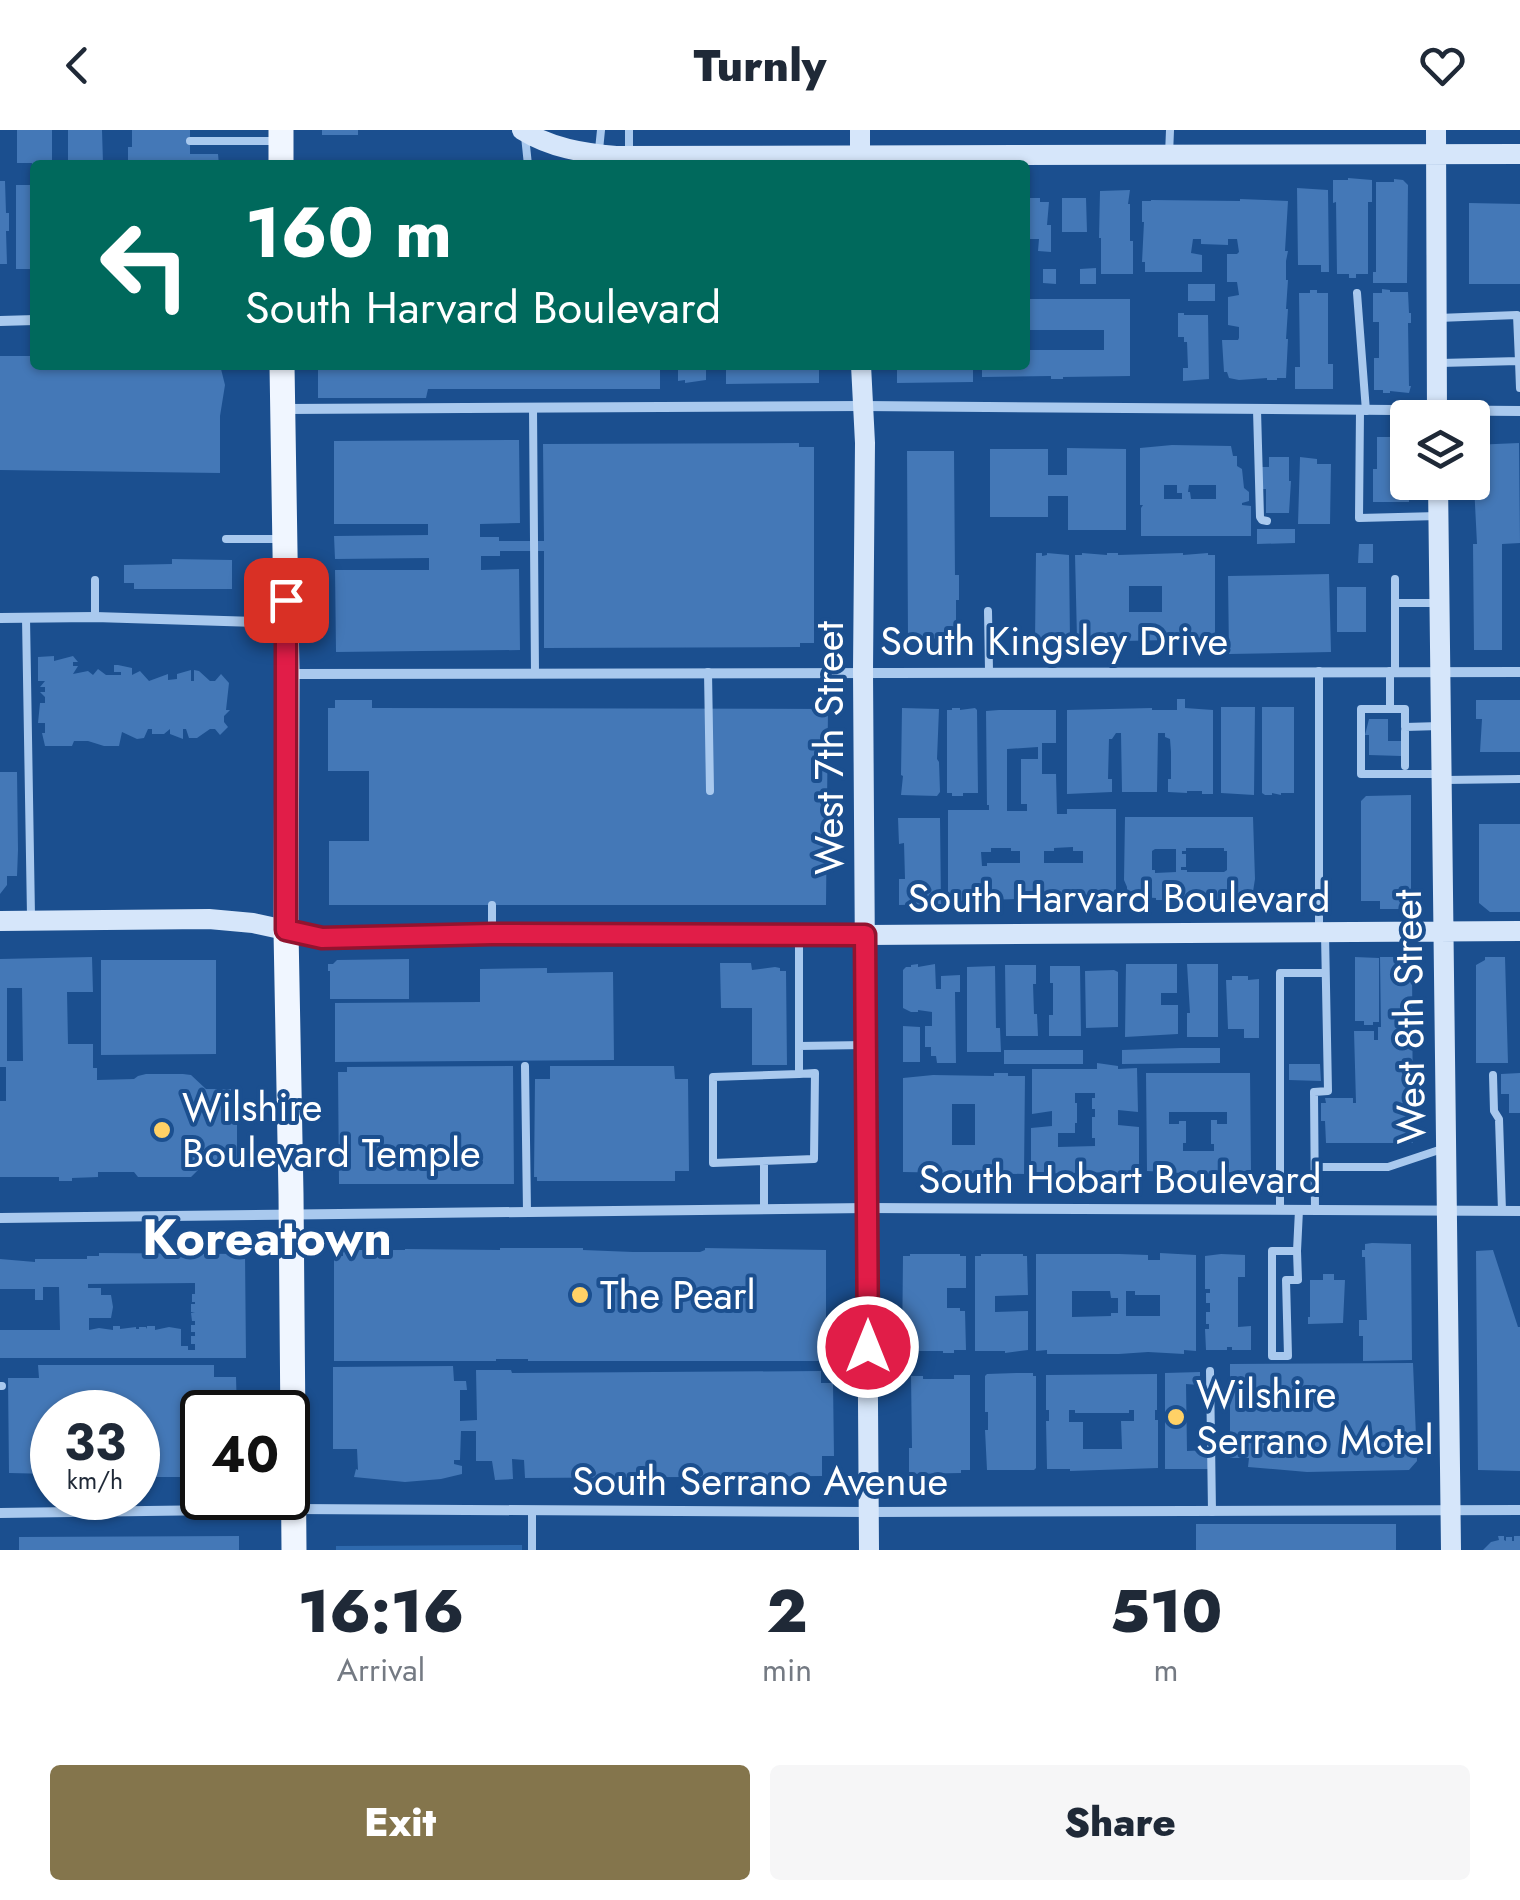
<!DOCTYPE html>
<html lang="en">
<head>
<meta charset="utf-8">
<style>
	:root { --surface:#fff; --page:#f6f6f7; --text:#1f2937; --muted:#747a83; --accent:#84754c }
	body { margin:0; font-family:Jost,sans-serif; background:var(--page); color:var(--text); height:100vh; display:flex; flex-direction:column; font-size:38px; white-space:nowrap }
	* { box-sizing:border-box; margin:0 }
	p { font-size:32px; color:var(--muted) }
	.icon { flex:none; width:55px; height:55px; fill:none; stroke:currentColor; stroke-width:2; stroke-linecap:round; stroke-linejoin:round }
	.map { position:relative; height:1420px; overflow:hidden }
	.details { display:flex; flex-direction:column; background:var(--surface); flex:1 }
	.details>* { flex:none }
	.banner { position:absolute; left:30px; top:30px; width:1000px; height:210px; border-radius:10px; box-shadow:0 2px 8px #0004; background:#00695c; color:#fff; overflow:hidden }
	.tools { position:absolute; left:1390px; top:270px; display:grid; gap:20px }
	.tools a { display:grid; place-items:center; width:100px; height:100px; border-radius:10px; background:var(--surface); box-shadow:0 2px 8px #0004; font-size:50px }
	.speed { position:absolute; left:30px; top:1260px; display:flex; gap:20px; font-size:50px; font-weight:700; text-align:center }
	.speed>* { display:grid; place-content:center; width:130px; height:130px; border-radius:50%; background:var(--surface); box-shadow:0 2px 8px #0004; line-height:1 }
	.speed small { font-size:25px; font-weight:400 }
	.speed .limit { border:5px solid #111; border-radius:15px; background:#fff; color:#111 }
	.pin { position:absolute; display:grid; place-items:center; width:85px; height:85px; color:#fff; margin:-42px; border-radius:20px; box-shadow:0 5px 15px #0006 }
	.me { position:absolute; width:110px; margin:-55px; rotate:0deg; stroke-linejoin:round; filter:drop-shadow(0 0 8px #0008) }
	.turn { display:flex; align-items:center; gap:35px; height:210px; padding:0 50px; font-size:45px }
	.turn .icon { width:130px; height:130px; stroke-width:2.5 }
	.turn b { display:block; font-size:70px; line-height:85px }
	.eta { display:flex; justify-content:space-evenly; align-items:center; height:170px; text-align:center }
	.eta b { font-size:60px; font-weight:800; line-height:70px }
	.cta { display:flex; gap:20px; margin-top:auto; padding:20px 50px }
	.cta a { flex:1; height:115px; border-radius:10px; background:var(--accent); color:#fff; font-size:40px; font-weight:800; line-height:115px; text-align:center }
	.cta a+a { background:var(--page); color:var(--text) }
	header { display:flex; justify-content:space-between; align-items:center; height:130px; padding:0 50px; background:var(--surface); font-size:45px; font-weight:800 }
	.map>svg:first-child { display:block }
	.green { fill:#2e69ad }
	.building { fill:#4478b7; fill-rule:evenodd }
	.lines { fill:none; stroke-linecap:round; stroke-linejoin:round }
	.lane { stroke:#a9c9ee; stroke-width:8 }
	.street { stroke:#a9c9ee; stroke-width:10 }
	.secondary { stroke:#d6e6fa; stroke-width:20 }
	.primary { stroke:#f0f6ff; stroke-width:25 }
	.route-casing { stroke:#92132f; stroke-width:25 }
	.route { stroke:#e11d48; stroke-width:18 }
	.poi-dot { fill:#ffd166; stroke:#1b4f8f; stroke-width:4 }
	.labels { text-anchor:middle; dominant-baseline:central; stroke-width:8; stroke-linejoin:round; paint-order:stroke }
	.street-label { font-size:40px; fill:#fff; stroke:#1b4f8f }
	.poi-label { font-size:40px; fill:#fff; stroke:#1b4f8f; text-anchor:start }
	.district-label { font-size:50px; font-weight:bold; fill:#fff; stroke:#1b4f8f }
</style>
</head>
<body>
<header><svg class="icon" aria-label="back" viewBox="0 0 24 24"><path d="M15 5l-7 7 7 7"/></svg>Turnly<svg class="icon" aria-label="heart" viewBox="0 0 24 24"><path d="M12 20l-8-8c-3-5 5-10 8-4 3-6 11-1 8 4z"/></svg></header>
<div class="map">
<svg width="1520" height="1420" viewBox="0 0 1520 1420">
	<rect width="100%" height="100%" fill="#1b4f8f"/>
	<!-- green -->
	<path class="green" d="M522,1415V1420H336V1416Z"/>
	<!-- building -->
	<path class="building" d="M17,0H52V33L32,35V33H17Z
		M68,0H102L103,33H89V35L68,33Z
		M132,0H190V24H218L219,35H128V17H132Z
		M322,0H358V5H322Z
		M1348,48L1372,50V72H1368V144H1356V148H1349V144H1337L1336,72L1333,73V50H1348Z
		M1394,49L1403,50L1408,55L1407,153H1373V142H1376V52H1394Z
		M0,51H5L6,83H9V101H6L7,134H0Z
		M16,55H35V139H16Z
		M1297,58L1328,60L1329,142H1321V135H1298Z
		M1130,60L1128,74H1130V111H1133V144H1101V108H1099L1100,61Z
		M1030,68H1040V72H1049L1047,95H1051V122L1038,121L1039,109H1025V72H1030Z
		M1062,68H1086L1087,102H1062Z
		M1240,69L1288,71L1285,121H1288L1286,131V150H1288L1286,179H1288L1286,209H1288L1286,248H1277V250H1267V248L1239,250L1229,248L1227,242H1224L1222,210H1238L1239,208V197L1228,195V167L1239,165L1237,152H1227V124H1237L1239,122L1237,109H1228V115L1201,114V109H1193L1191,123L1202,125V142H1145V132H1142L1144,92H1142V71H1151V70L1240,71Z
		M1469,73L1520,74V154H1469Z
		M1096,138V154H1080V139Z
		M1043,139H1056V154L1043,153Z
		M1188,154H1215V171H1188Z
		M1382,159L1390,160V162H1408L1409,183H1411V193H1408L1409,256H1411L1409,263L1390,261V263H1383V260H1374V228H1379V192H1373V163H1382Z
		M1310,160H1317V163H1328V234H1333V259H1295V237H1300L1299,163H1310Z
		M1025,169H1130V246L1063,247V249H1051V246L982,247V235H1025V220H1104V200H1025Z
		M1178,183H1184V185H1208L1209,249L1183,251V238H1188L1187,212H1184V207H1178Z
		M0,226H35V235H220L225,255L220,286V343L0,340Z
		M318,235H660V259H428L426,268H318Z
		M678,235H706V250L685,253V250L678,251Z
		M726,235H819V253L726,254Z
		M897,235H973V252L897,253Z
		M1401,303H1408L1409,372H1373V339H1377V307H1401Z
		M519,310L520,393L480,394V407H499V411H544L543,314L799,313V317H814V513H800V517L544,518V421H500V426H481V440L519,439L520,520L336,522L335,440H429V428L335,429L334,406L428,405V394H334V311Z
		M1519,313L1520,413L1502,414V520H1474L1473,414H1477L1472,315Z
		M1172,315L1231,316L1233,326H1237V336L1242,339L1244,358L1249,362V371L1242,373V375L1251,376V406H1141V378L1143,375H1140V318ZM1164,355H1177V363H1182V369H1164ZM1189,355H1216V369H1191L1190,362H1188Z
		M1067,318L1126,319V400H1068V366H1048V387H990V319H1048V345H1067Z
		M907,321H954L955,445H959V470H956V503H960V508L908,509Z
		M1269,327H1289V351H1291L1289,383H1266V359H1262V337H1269Z
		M1300,327L1317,329V334H1331L1330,394H1298Z
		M1257,399H1295V413L1257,414Z
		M1359,414H1373V433H1358Z
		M1036,423H1042V426L1047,425V423L1069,425L1070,511H1035Z
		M1082,423L1107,425V423H1118V425L1183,423V425L1208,423V425H1215V509L1122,511V509H1077L1075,425H1082ZM1129,456H1162V482H1129Z
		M172,429L232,430V459H134V453H124V435L172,434Z
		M1329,444L1331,522L1229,524L1228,446Z
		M1337,457H1366V502H1337Z
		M54,526V531L73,526L78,532H73V536H78L73,544L88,541L93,545L98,539L106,545H121V542H114V535H118L132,538V545L140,541L149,551L168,544V550L177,549V544L191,540V551H194V540L199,541L210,551H215L221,544L229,553L226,580H230L224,586V592L228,597L220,605L215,599H210L197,608H189L186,599H183V609L170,604V599L164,604H152V599H148L144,608L137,609L122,602L119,616H104L88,611H74L72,616H45L42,603H45V593H38L40,573H45V567L40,562H45V557H40L45,551H38V527Z
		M1177,569H1185V578L1213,580V664H1202V661H1187V663L1168,662V649H1171V622L1170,609L1165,607V603H1158L1157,662H1122L1121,603H1116L1112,609H1109L1108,649H1112V662L1067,664V580L1152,578V580H1177Z
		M335,570H372V578L828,579L826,775H329V711H369V641H328V578H335Z
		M1476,570H1520V622H1480L1482,589H1476Z
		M1221,577H1255L1254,665L1221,663Z
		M1262,577H1294V663H1281V665L1272,663V665H1265L1262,663Z
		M902,578L939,579L937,629L939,632L940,662L937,666L901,665L903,646L901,645Z
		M952,578H960V580L975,578L977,580L978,663H963V666H952V663H947V580H952Z
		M999,580H1056V613H1042V644H1056L1057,684H1067V679H1116V768L1047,770V768L954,771V769H948V680H989V675H987L986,581ZM1038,617V629H1021V674H1027V681H1007V619ZM1073,717V721H1083V733H1044V721H1054V718ZM991,718H1011V721H1020V733H987V736H982L981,722H991Z
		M1369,589H1388V611H1402L1401,626L1369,625V605H1365Z
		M0,642H17L18,720L17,746H7V755L0,764Z
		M1411,665V779H1380V771H1361V671L1366,666Z
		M1125,687H1253L1255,749L1252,768L1224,766V770H1216V767H1193V770H1186V767H1163V770H1156V768L1138,767V769H1127V757L1124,750ZM1186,718H1224V721H1227V740L1224,742H1187V740H1181V737H1186V724H1182V721H1186ZM1155,719H1176V742L1155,743V740H1152V721Z
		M898,688H940L941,774L899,775V749H905L904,713L899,714Z
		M1479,694H1520V782H1490L1479,773Z
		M92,827L93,862H67L68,914H93V938H97V950L134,949L138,946L146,944H183L191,945L206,959H237V1032H206L191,1047H138L134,1042H98V1047L72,1048V1051H59V1047H0V971H6V937H0V829ZM7,858H22L23,931H7Z
		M1355,827L1379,828V892H1373V895H1364V891H1355Z
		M1380,827H1412L1413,1013H1326L1325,991H1321V973H1326L1325,968H1353V973H1356L1354,901H1374V910H1378V897H1381Z
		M1485,827H1505L1508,933H1476V835L1485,830Z
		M409,829V869H330V841H328V834H333L337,830Z
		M101,830H216V924L101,925Z
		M720,833H751L752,840L775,837L780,838V841H786L787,935H752V878H721Z
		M918,834V837L935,834L936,859H941V846L960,845V862H955L956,933H937L936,926H931V917H925V896H932V882L918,880V882H911L903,878V840L906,837H911V835Z
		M1126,834H1177V863H1161V875H1178V904L1125,907Z
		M1187,834H1218V907H1187V883H1190Z
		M1005,835H1036V854H1033L1034,884H1037L1038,906H1006Z
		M995,836L996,898H1000L1001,922H967V837Z
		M1050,836H1080L1081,906H1049V885H1053V853H1050Z
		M547,838V843L613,842L614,930L335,932V873L480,872V839Z
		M1114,840L1118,842V897L1086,898L1085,841Z
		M1232,846H1248V850L1259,849V908H1244V899H1228L1226,850H1232Z
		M903,896L920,897V932H903Z
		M1181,918H1220V933L1122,934V920Z
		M1004,920H1083V934H1004Z
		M1097,933L1118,936V939L1137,938L1138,982L1118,980V995L1139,997V1043L1116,1044V1042L1031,1044V998L1052,996V981L1032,984V939H1097ZM1075,963H1095V968H1092V979H1095V987H1092V1008H1095V1016L1058,1017V1003H1075V993H1077V973H1075Z
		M1289,934H1320L1321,951L1289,950Z
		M513,936L514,1054H339L338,942H347V937Z
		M550,936H674L675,949H688L689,1041H675V1051H537V1047H534L535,949H550Z
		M994,943H1008V946H1025L1024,1044L903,1042V948L933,945L994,946ZM952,974H975V1015H952Z
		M1146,943H1250L1251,1041L1201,1044L1147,1041ZM1169,982H1227V994H1217V990H1211V1014H1214V1021H1183V1013H1186V991H1179V994H1169Z
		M1520,943V983H1509V964H1501V944Z
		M1372,1113L1411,1114L1412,1230L1363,1231V1206H1359V1190H1367L1365,1127H1362V1120H1365V1114Z
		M500,1118H583V1120L633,1122H700L705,1120V1118L826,1120V1204H828V1220H826V1231H528V1229H496V1231H334V1126H343V1120H405V1119L500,1120Z
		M1493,1120L1518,1197H1520V1341L1478,1340L1476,1121Z
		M99,1123L245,1124L246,1228H0V1200H60L59,1157H43V1170H35V1159H0V1129L35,1132V1129H87V1126H99ZM195,1153V1164H192V1172H195V1174H191V1182L195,1183H191L192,1191H195V1195H191V1202H195V1206H191V1214H195V1220H188V1216H181V1199L169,1197L155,1200V1196H147V1199L146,1197H139V1199H136V1197L120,1199V1196H113V1200L99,1198L89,1200V1188H111L113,1177L111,1165H101V1158H88V1154Z
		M1160,1123L1196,1125V1221L1184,1220V1224L1148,1222L1119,1224H1047V1220L1036,1221V1124H1119L1148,1125V1130H1160ZM1072,1161H1110L1111,1168H1118V1183H1111V1186L1072,1187ZM1126,1161H1135V1165H1160V1186H1126Z
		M910,1124H960V1126H966V1158H947V1178H960V1181H965L966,1220H954V1223H943V1221H907V1223H902L903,1126H910Z
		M981,1124H1023V1126H1027L1028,1165L995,1166V1182L1028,1181V1220L1005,1223V1221H975V1126H981Z
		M1221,1124L1245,1125V1147H1238V1197L1251,1196V1220H1232V1217H1227V1220H1206L1205,1199H1209V1194H1206V1182H1210V1173H1206V1163H1210V1159H1205V1126Z
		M1323,1144H1334V1150H1345L1343,1193L1308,1194V1187H1310V1150H1323Z
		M1413,1233L1417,1331L1409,1340L1307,1342L1248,1337L1249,1328H1230V1234Z
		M38,1235H214V1247H236L237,1282H202V1347H138V1282H52V1344L9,1343L8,1248H39Z
		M453,1236L454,1251H466L467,1260H460V1291L477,1290L476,1240H511L512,1243L821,1241V1253H833L834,1326H822V1346L525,1348L524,1330L512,1329L513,1349L495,1350L492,1331H476V1301H461L460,1330H454V1334L462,1336V1344L441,1349L405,1352L354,1347L356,1339L358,1340L357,1319H333V1237Z
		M1200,1242V1255L1186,1254L1187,1321L1210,1320V1339H1165V1243Z
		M1016,1243H1033V1246H1036V1338L1034,1340H987L985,1300H988V1282H985V1246L987,1244Z
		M1157,1244V1280H1155V1290H1158V1338L1070,1341V1339H1047L1046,1291H1049V1280H1046V1245ZM1069,1280H1075V1283H1129V1280H1134V1291H1121L1122,1319H1083V1292H1069Z
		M954,1245H970V1340H961V1343L909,1344V1318H912L911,1246H923V1249H954Z
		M1196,1394H1396V1420H1196Z
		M239,1406V1420H19V1407Z
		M1498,1406H1504V1410L1506,1411V1407H1512V1411H1514V1406H1520V1420H1483L1491,1412L1499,1410Z"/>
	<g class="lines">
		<!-- lane -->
		<path class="lane" d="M525,6L528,35
			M190,11H276
			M599,20L601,0
			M629,22V0
			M1169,25L1170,0
			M1357,163L1366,281
			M1438,188L1517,185L1519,231
			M1440,233L1519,231L1520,258
			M533,278L535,543
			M1257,280L1260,387L1262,390L1267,391
			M1360,281L1359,388L1438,386
			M226,409H280
			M1395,449V542
			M95,450V487
			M1395,473H1436
			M988,481L989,541
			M26,488L31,786
			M1319,541V802
			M1390,541V579
			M708,542L710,661
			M1440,596L1405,597V579H1361V644H1441
			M1405,636V601
			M1445,650L1520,649
			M492,775V800
			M799,805V944L713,947V1033L814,1029L815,943L799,944
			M799,916L865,915
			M525,936L527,1082
			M1493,945L1494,981L1499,989L1502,1081
			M764,1031V1079
			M1315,1037H1388L1442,1019
			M1280,1080V843H1325
			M1315,1080L1314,962L1328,961L1325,804
			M1297,1121L1298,1150H1286L1288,1226H1272V1121H1297L1299,1080
			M1210,1241L1212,1382
			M0,1256H2
			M532,1380V1420"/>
		<!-- street -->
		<path class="street" d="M0,191L35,190
			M286,279L862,276L1520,281
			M0,488L95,487L284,493
			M288,544L1520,542
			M0,1088L867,1078L1520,1081
			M0,1383L294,1379L869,1382L1520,1380"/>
		<!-- secondary -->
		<path class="secondary" d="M522,0C551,18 583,23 616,26L1520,24
			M860,0V35
			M1436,0L1437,288
			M861,235L865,313L863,541L869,1420
			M1438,352L1451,1420
			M0,791L209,789L253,793L322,808L492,804L865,805L1520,801"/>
		<!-- primary -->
		<path class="primary" d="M281,0V35
			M282,235L287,544L286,801L291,1064L294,1420"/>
	</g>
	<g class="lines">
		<!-- route casing -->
		<g class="route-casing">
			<path id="route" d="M286,470V800L322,808L492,804L865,805L868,1217"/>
		</g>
		<!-- route -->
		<use href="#route" class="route"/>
	</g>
	<!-- markers -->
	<g class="poi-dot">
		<circle cx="162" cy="1000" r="10"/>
		<circle cx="580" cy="1165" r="10"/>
		<circle cx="1176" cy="1287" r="10"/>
	</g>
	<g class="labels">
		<!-- street labels -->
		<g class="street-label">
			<text x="1054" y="511">South Kingsley Drive</text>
			<text transform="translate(829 618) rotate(-90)">West 7th Street</text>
			<text x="1119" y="768">South Harvard Boulevard</text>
			<text transform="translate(1409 887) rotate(-91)">West 8th Street</text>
			<text x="1120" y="1049">South Hobart Boulevard</text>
			<text x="760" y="1351">South Serrano Avenue</text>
		</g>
		<!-- poi labels -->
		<g class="poi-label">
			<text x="182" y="977">Wilshire<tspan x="182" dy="46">Boulevard Temple</tspan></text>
			<text x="600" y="1165">The Pearl</text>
			<text x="1196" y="1264">Wilshire<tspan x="1196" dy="46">Serrano Motel</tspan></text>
		</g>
		<!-- district labels -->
		<g class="district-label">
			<text x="267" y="1107">Koreatown</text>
		</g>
	</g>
</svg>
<div class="tools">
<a><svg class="icon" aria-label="layers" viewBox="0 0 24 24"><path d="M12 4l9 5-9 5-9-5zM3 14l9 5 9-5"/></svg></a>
</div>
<div class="speed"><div>33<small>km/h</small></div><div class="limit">40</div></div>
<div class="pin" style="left:286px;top:470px;background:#d93025"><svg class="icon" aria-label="arrive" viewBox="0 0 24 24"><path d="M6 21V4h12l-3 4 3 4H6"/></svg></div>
<svg class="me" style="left:868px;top:1217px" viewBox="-20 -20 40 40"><circle r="17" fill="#e11d48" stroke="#fff" stroke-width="3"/><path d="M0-11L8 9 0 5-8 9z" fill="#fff"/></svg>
<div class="banner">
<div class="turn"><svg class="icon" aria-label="left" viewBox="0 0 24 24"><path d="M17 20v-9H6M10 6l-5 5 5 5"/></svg><div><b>160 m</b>South Harvard Boulevard</div></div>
</div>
</div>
<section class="details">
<div class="eta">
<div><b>16:16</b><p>Arrival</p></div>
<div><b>2</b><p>min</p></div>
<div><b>510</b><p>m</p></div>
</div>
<div class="cta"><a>Exit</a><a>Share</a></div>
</section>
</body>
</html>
